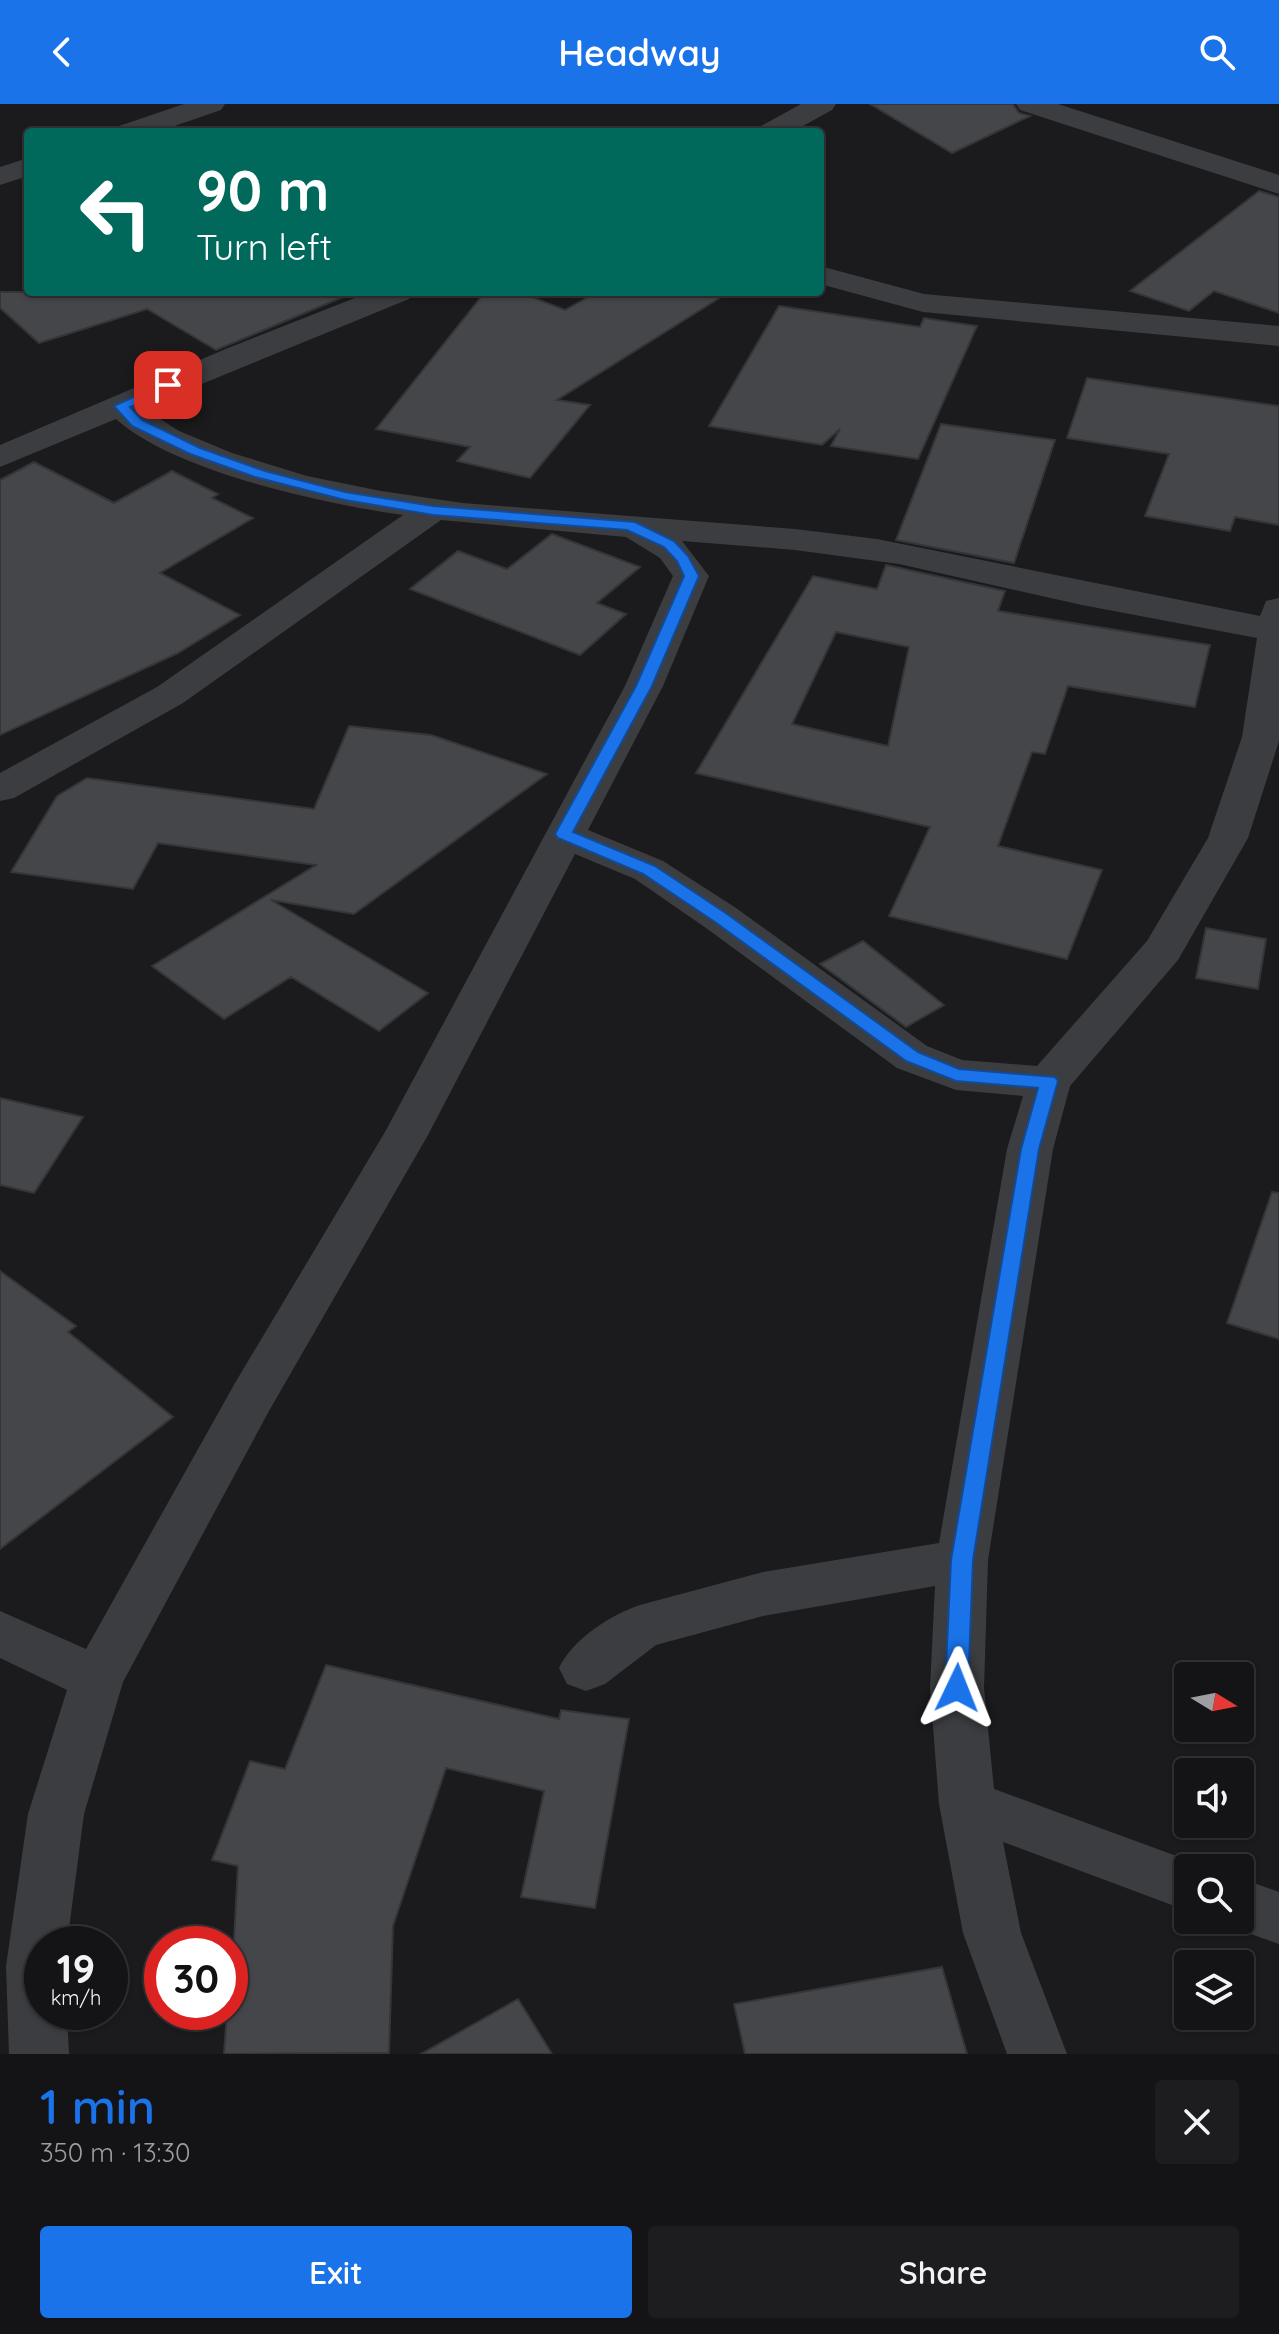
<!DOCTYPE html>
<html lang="en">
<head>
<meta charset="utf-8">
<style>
	:root { --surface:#141416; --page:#1d1d1f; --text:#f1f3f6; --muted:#9d9ea1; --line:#333335; --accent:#1a73e8 }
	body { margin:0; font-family:Quicksand,sans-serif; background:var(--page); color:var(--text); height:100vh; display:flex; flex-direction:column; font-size:30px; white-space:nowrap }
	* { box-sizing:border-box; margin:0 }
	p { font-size:26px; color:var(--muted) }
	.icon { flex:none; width:44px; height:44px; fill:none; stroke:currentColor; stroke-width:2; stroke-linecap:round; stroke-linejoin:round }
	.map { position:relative; height:1950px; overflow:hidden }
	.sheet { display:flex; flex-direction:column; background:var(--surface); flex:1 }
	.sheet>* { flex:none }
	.guide { position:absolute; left:24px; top:24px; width:800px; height:168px; border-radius:8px; box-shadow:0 2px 6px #0004,0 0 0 2px var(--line); background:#00695c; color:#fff; overflow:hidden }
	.needle { width:52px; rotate:100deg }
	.tools { position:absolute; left:1174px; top:1558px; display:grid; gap:16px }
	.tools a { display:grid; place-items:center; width:80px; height:80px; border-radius:8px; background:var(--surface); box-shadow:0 2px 6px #0004,0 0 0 2px var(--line); font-size:40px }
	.speed { position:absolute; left:24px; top:1822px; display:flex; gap:16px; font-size:40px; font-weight:700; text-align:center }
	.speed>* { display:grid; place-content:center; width:104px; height:104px; border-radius:50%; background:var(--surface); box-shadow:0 2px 6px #0004,0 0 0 2px var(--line); line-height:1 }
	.speed small { font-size:20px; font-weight:400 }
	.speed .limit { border:12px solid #d22; background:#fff; color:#111 }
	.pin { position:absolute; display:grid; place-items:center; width:68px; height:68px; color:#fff; margin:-34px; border-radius:16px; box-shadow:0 4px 12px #0006 }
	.me { position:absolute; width:88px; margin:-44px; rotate:2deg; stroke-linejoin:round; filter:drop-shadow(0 0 6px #0008) }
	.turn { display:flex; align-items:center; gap:28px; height:168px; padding:0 40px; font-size:36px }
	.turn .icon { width:104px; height:104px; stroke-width:2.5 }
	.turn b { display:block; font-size:56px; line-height:68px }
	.round { display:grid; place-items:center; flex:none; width:84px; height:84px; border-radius:8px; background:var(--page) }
	.overview { display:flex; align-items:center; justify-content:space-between; height:136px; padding:0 40px }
	h1 { font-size:48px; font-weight:600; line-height:60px; color:var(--accent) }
	.primary-button { display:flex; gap:16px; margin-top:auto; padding:16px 40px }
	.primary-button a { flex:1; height:92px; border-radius:8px; background:var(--accent); color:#fff; font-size:32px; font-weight:600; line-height:92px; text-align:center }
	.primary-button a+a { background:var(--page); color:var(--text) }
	header { display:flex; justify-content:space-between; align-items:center; height:104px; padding:0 40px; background:var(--accent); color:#fff; font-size:36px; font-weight:600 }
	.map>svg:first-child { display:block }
	.building { fill:#454649; stroke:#353538; stroke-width:2; fill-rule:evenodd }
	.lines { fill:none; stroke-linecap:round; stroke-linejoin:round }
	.minor { fill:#3c3d41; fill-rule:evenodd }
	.tertiary { fill:#3c3d41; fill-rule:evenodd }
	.route { fill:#1a73e8; stroke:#114b97; stroke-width:2 }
</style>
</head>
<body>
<header><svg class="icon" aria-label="back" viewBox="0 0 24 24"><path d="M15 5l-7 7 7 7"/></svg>Headway<svg class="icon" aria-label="search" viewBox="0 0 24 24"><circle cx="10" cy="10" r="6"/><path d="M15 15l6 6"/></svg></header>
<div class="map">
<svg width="1279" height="1950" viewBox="0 0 1279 1950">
	<rect width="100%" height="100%" fill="#1b1b1d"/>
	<!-- building -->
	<path class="building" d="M870,0H1013L1019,9L1030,12L952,49Z
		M1259,87L1279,93V209L1214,187L1189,207L1130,187Z
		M0,188H355L216,246L147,205L39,239L0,204Z
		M485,188H519L565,206L597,188H729L557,296L590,301L530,374L457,357L470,343L376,325Z
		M779,202L920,223L924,214L977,222L918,355L831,342L840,325L822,341L709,322Z
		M1087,274L1279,302V421L1235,413L1230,427L1145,412L1169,350L1067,334Z
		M941,320L1055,336L1014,459L896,436Z
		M34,358L114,399L172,367L218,390L212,394L253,414L160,469L240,511L178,549L0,631V376Z
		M552,430L640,463L597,499L626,510L580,551L410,485L458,447L507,465Z
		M886,461L1005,487L998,507L1210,541L1195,603L1068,582L1045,650L1032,648L998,742L1102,766L1067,855L889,812L930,723L696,669L813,472L877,485ZM836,528L909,543L888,642L792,620Z
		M349,622L431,631L547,670L354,810L271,796L428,889L379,927L291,873L224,915L152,862L316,761L158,739L133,785L11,768L57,692L87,674L314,705Z
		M1206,824L1266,835L1258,885L1196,874Z
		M863,837L944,901L906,923L820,860Z
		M0,994L83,1013L34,1089L0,1081Z
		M1272,1088L1279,1089V1235L1227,1219Z
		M0,1167L76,1222L68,1228L173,1313L0,1445Z
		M326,1561L559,1615L561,1606L629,1615L595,1804L521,1793L544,1687L446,1664L393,1822L389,1949L224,1950L227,1908H230L238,1762L212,1756L250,1657L285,1665Z
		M942,1863L967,1950H745L734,1900Z
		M518,1895L552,1950H421Z"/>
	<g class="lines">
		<!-- minor -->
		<path class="minor" d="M184,0H225L221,6L157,28H115L119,22Z
			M801,0H836L832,6L792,28H757L761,22Z
			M28,54V72L0,81V63Z
			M820,162L924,190L1279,222V242L923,208L820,180Z
			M370,188H414L409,195L143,304L179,327L232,349L307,372L381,387L463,399L795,425L877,435L1260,512L1266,497L1279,494V637L1248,734L1178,856L1070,982L1053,1045L988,1456L984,1584L994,1685L1209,1764H1188V1807L1003,1738L1021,1829L1067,1950H1007L963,1829L939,1700L930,1584L935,1482L763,1512L656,1541L605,1580L586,1587L567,1580L559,1564C573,1535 610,1511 640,1501L763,1468L939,1439L1007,1045L1023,992L956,986L897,964L706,824L635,775L575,750L428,1031L269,1307L123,1578L84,1710L67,1840H42V1908H67L69,1950H9L6,1862L28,1710L67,1586L0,1554V1507L86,1545L235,1279L385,1028L625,582L673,472L660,454L626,433L441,416L183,599L14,694L0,697V669L157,583L403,411C325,400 175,368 116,315L0,363V341L228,244ZM682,437L795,446L899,460L1082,501L1257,534L1242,633L1208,734L1147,837L1037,962L962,956L927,942L736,804L663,757L588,726L663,582L709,472Z
			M1240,1774L1279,1788V1840L1220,1819L1218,1816H1240Z"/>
		<!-- tertiary -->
		<path class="tertiary" d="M1016,0H1058L1279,71V90L1020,6Z"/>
	</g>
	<!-- route -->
	<path class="route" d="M168,277L173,278V284L130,303L142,316L200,344L265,367L345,388L433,402L635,418L674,437L688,452L699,472L652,582L573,728L655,762L727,810L918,948L959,965L1055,973L1058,977L1039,1045L973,1456L968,1584L965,1591L957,1594L949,1591L945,1584L951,1456L1021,1045L1038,984L956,977L906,957L715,818L643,770L558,734L555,730L636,582L684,472L677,457L664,443L627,426L433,411L345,396L255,373L190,350L132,322L114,302Z"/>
</svg>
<div class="tools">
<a><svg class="needle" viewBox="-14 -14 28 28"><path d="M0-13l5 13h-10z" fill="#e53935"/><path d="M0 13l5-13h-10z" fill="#9d9ea1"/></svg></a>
<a><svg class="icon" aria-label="sound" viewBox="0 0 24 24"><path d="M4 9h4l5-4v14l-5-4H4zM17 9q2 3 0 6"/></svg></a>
<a><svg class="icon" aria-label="search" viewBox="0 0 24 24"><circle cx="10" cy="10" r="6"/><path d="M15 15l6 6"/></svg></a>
<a><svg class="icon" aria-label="layers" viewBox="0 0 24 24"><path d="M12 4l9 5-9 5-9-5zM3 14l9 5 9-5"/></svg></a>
</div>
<div class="speed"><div>19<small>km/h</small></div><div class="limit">30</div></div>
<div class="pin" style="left:168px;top:281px;background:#d93025"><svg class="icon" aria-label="arrive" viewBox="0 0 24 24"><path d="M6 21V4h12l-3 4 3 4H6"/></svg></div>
<svg class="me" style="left:957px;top:1584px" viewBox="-20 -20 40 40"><path d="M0-17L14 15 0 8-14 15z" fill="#1a73e8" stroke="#fff" stroke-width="4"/></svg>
<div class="guide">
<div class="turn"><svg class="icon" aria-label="left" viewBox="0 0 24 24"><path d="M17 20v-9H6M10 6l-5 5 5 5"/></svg><div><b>90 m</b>Turn left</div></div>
</div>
</div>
<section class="sheet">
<div class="overview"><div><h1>1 min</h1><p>350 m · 13:30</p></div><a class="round"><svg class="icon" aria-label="close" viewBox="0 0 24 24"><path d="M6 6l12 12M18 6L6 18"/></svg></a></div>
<div class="primary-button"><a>Exit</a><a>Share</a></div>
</section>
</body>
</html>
